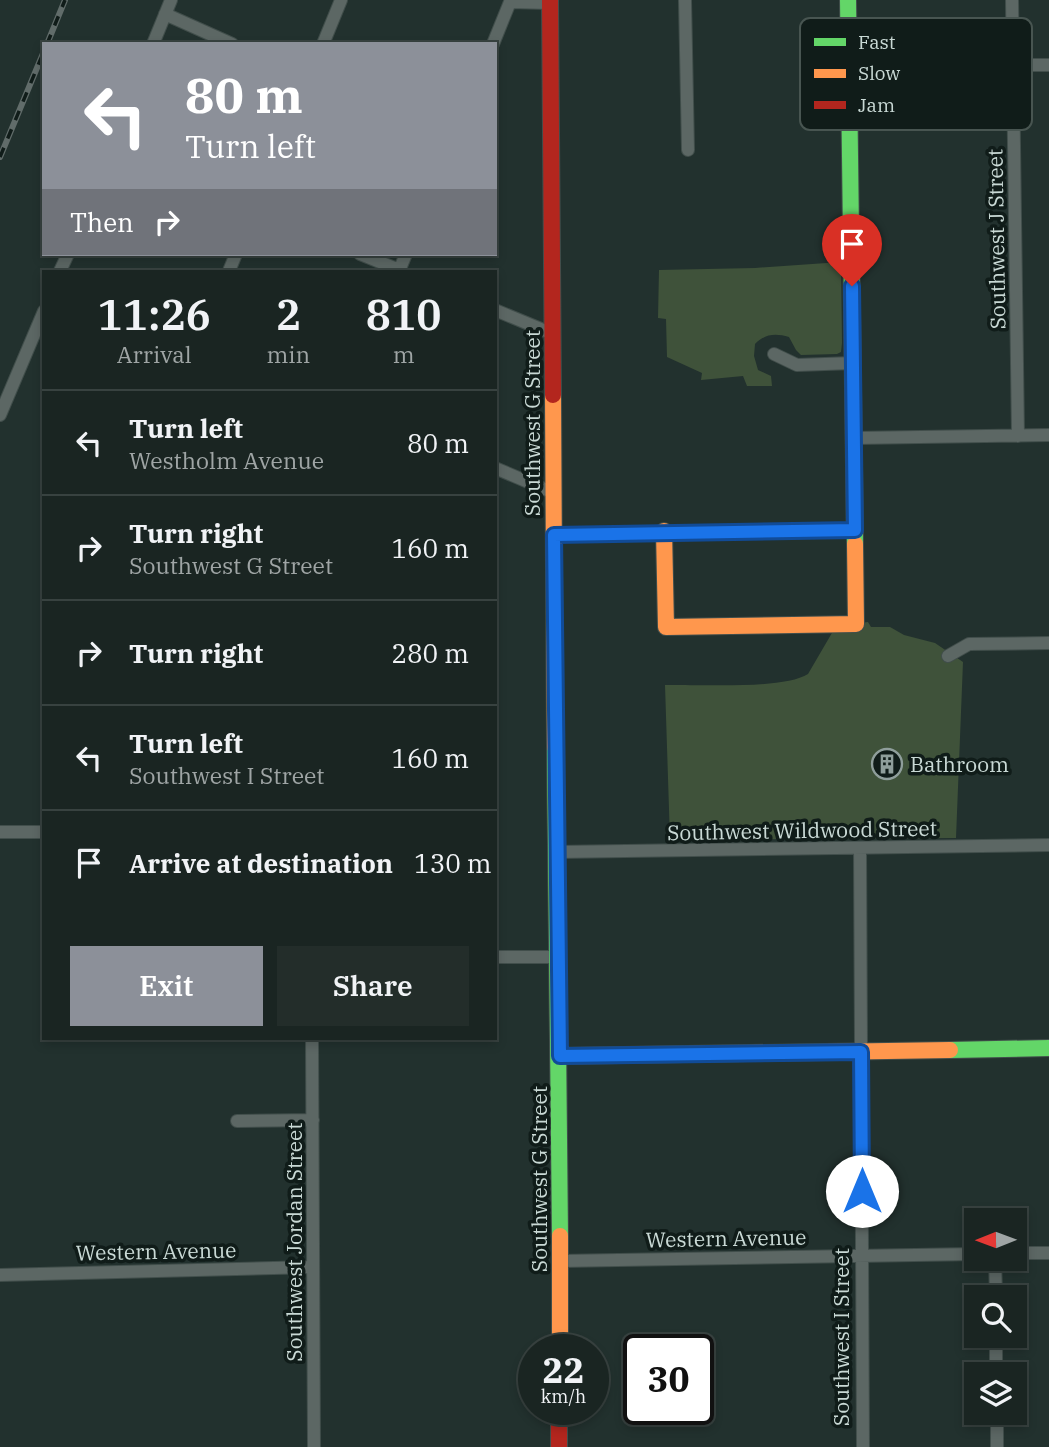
<!DOCTYPE html>
<html lang="en">
<head>
<meta charset="utf-8">
<style>
	:root { --surface:#1a2522; --page:#232d2a; --text:#f1f3f6; --muted:#9fa5a5; --line:#384240; --accent:#8c9099 }
	body { margin:0; font-family:"IBM Plex Serif",serif; background:var(--page); color:var(--text); height:100vh; display:flex; flex-direction:column; font-size:26px; white-space:nowrap }
	* { box-sizing:border-box; margin:0 }
	p { font-size:23px; color:var(--muted) }
	.icon { flex:none; width:38px; height:38px; fill:none; stroke:currentColor; stroke-width:2; stroke-linecap:round; stroke-linejoin:round }
	.map { position:relative; flex:1; overflow:hidden }
	.details { position:absolute; left:42px; top:270px; width:455px; height:770px; display:flex; flex-direction:column; background:var(--surface); border-radius:0px; box-shadow:0 4px 10px #0003,0 0 0 2px var(--line) }
	.details>* { flex:none }
	.hud { position:absolute; left:42px; top:42px; width:455px; height:214px; border-radius:0px; box-shadow:0 4px 10px #0003,0 0 0 2px var(--line); background:#8c9099; color:#fff; overflow:hidden }
	.needle { width:46px; rotate:269deg }
	.buttons { position:absolute; left:964px; top:1208px; display:grid; gap:14px }
	.buttons a { display:grid; place-items:center; width:63px; height:63px; border-radius:0px; background:var(--surface); box-shadow:0 4px 10px #0003,0 0 0 2px var(--line); font-size:35px }
	.speed { position:absolute; left:518px; top:1334px; display:flex; gap:14px; font-size:35px; font-weight:700; text-align:center }
	.speed>* { display:grid; place-content:center; width:91px; height:91px; border-radius:50%; background:var(--surface); box-shadow:0 4px 10px #0003,0 0 0 2px var(--line); line-height:1 }
	.speed small { font-size:18px; font-weight:400 }
	.speed .limit { border:4px solid #111; border-radius:10px; background:#fff; color:#111 }
	.pin { position:absolute; display:grid; place-items:center; width:60px; height:60px; color:#fff; margin:-72px -30px; border-radius:50% 50% 50% 0; rotate:-45deg; box-shadow:0 0 7px #0007 }
	.pin .icon { rotate:45deg }
	.me { position:absolute; width:77px; margin:-38px; rotate:0deg; stroke-linejoin:round; filter:drop-shadow(0 0 5px #0008) }
	.turn { display:flex; align-items:center; gap:24px; height:147px; padding:0 28px; font-size:32px }
	.turn .icon { width:91px; height:91px; stroke-width:2.5 }
	.turn b { display:block; font-size:49px; line-height:60px }
	.then { display:flex; align-items:center; height:66px; padding:0 28px; background:#0003; gap:14px; font-size:26px }
	.eta { display:flex; justify-content:space-evenly; align-items:center; height:119px; text-align:center }
	.eta b { font-size:42px; font-weight:600; line-height:49px }
	.cta { display:flex; gap:14px; margin-top:auto; padding:14px 28px }
	.cta a { flex:1; height:80px; border-radius:0px; background:var(--accent); color:#fff; font-size:28px; font-weight:600; line-height:80px; text-align:center }
	.cta a+a { background:var(--page); color:var(--text) }
	ul { padding:0; list-style:none }
	li { display:flex; align-items:center; gap:21px; height:105px; padding:0 28px; border-top:2px solid var(--line) }
	li div { flex:1 }
	li b { display:block; font-size:26px }
	li em { font-style:normal }
	.map>svg:first-child { display:block }
	.green { fill:#3f523a }
	.lines { fill:none; stroke-linecap:round; stroke-linejoin:round }
	.street-casing { stroke:#414e4b; stroke-width:14 }
	.fast-casing { stroke:#414e4b; stroke-width:18 }
	.slow-casing { stroke:#414e4b; stroke-width:18 }
	.jam-casing { stroke:#414e4b; stroke-width:18 }
	.street { stroke:#5c6764; stroke-width:12 }
	.fast { stroke:#63d668; stroke-width:16 }
	.slow { stroke:#ff974d; stroke-width:16 }
	.jam { stroke:#b3261e; stroke-width:16 }
	.rail-casing { stroke:#616c6a; stroke-width:6 }
	.rail { stroke:#101c19; stroke-width:3.5; stroke-dasharray:10; stroke-linecap:butt }
	.route-casing { stroke:#114b97; stroke-width:18 }
	.route { stroke:#1a73e8; stroke-width:12 }
	.labels { text-anchor:middle; dominant-baseline:central; stroke-width:7; stroke-linejoin:round; paint-order:stroke }
	.street-label { font-size:21px; fill:#c9d9d5; stroke:#101c19 }
	.poi-label { font-size:21px; fill:#c9d9d5; stroke:#101c19; text-anchor:start }
	.key { fill:#101c19; stroke:#485551; stroke-width:2 }
	.key-label { font-size:19px; fill:#c9d9d5 }
</style>
</head>
<body>
<div class="map">
<svg width="1049" height="1447" viewBox="0 0 1049 1447">
	<rect width="100%" height="100%" fill="#22312e"/>
	<!-- green -->
	<path class="green" d="M841,262L842,343L841,352L837,354L801,355L796,350L789,337C775,333 765,334 755,344L754,356L758,370L771,376L772,386H747L743,376L701,380L702,373L667,357L666,319L658,318L659,270L755,268Z
		M868,622L871,627H890L904,635L935,643L963,662L956,838L670,840L665,685C698,684 783,690 808,674L836,626Z"/>
	<g class="lines">
		<!-- street casing -->
		<g class="street-casing">
			<path id="street" d="M685,0L688,150
				M1012,0L1018,436
				M165,14L232,44
				M153,44L171,0
				M323,44L341,0
				M493,44L510,2L550,3
				M849,63L1049,65
				M360,254L402,271
				M60,271L68,254
				M229,271L236,254
				M399,271L406,254
				M495,310L553,334
				M774,354L797,365L853,363
				M0,415L44,311
				M854,438L1049,435
				M495,468L554,493
				M554,535L855,529
				M948,656L969,644L1049,643
				M0,832H44
				M860,848L863,1447
				M556,852L1049,845
				M495,957H558
				M312,1038L314,1447
				M237,1121L313,1120
				M1015,1253H1049
				M995,1258L996,1297
				M560,1261L976,1254
				M0,1275L313,1267
				M996,1335V1374
				M997,1412V1447"/>
		</g>
		<!-- fast casing -->
		<g class="fast-casing">
			<path id="fast" d="M848,0L855,544
				M555,747L560,1236
				M950,1050L1049,1048"/>
		</g>
		<!-- slow casing -->
		<g class="slow-casing">
			<path id="slow" d="M553,395L555,747
				M664,531L666,627L856,624L855,544
				M560,1056L950,1050
				M560,1236V1349"/>
		</g>
		<!-- jam casing -->
		<g class="jam-casing">
			<path id="jam" d="M550,0L553,395
				M559,1409V1447"/>
		</g>
		<!-- street -->
		<use href="#street" class="street"/>
		<!-- fast -->
		<use href="#fast" class="fast"/>
		<!-- slow -->
		<use href="#slow" class="slow"/>
		<!-- jam -->
		<use href="#jam" class="jam"/>
		<!-- rail casing -->
		<g class="rail-casing">
			<path id="rail" d="M47,44L65,0
				M0,157L44,51"/>
		</g>
		<!-- rail -->
		<use href="#rail" class="rail"/>
	</g>
	<g class="lines">
		<!-- route casing -->
		<g class="route-casing">
			<path id="route" d="M852,286L855,530L554,535L560,1056L861,1052L862,1191"/>
		</g>
		<!-- route -->
		<use href="#route" class="route"/>
	</g>
	<!-- icons -->
	<defs>
		<g id="building-ring" transform="scale(1.575)"><circle r="9.5" fill="#101c19" stroke="#8f9e9b" stroke-width="1.5"/><path d="M-4-6H4V6H1V3H-1V6H-4ZM-2.5-4.3h1.7v1.8h-1.7ZM.8-4.3h1.7v1.8H.8ZM-2.5-1h1.7V.8h-1.7ZM.8-1h1.7V.8H.8Z" fill="#8f9e9b"/></g>
	</defs>
	<g fill-rule="evenodd">
		<use href="#building-ring" x="887" y="764"/>
	</g>
	<g class="labels">
		<!-- street labels -->
		<g class="street-label">
			<text transform="translate(996 239) rotate(-91)">Southwest J Street</text>
			<text transform="translate(532 423) rotate(-90)">Southwest G Street</text>
			<text transform="translate(802 830) rotate(-1)">Southwest Wildwood Street</text>
			<text transform="translate(539 1179) rotate(-90)">Southwest G Street</text>
			<text transform="translate(726 1238) rotate(-1)">Western Avenue</text>
			<text transform="translate(294 1242) rotate(-90)">Southwest Jordan Street</text>
			<text transform="translate(156 1251) rotate(-1)">Western Avenue</text>
			<text transform="translate(841 1337) rotate(-90)">Southwest I Street</text>
		</g>
		<!-- poi labels -->
		<g class="poi-label">
			<text x="910" y="764">Bathroom</text>
		</g>
	</g>
	<!-- legend -->
	<rect x="800" y="18" width="232" height="112" rx="10" class="key"/>
	<rect x="814" y="38" width="32" height="8" fill="#63d668"/>
	<rect x="814" y="69" width="32" height="9" fill="#ff974d"/>
	<rect x="814" y="101" width="32" height="8" fill="#b3261e"/>
	<g class="key-label">
		<text x="858" y="49">Fast</text>
		<text x="858" y="80">Slow</text>
		<text x="858" y="112">Jam</text>
	</g>
</svg>
<div class="buttons">
<a><svg class="needle" viewBox="-14 -14 28 28"><path d="M0-13l5 13h-10z" fill="#e53935"/><path d="M0 13l5-13h-10z" fill="#9fa5a5"/></svg></a>
<a><svg class="icon" aria-label="search" viewBox="0 0 24 24"><circle cx="10" cy="10" r="6"/><path d="M15 15l6 6"/></svg></a>
<a><svg class="icon" aria-label="layers" viewBox="0 0 24 24"><path d="M12 4l9 5-9 5-9-5zM3 14l9 5 9-5"/></svg></a>
</div>
<div class="speed"><div>22<small>km/h</small></div><div class="limit">30</div></div>
<div class="pin" style="left:852px;top:286px;background:#d93025"><svg class="icon" aria-label="arrive" viewBox="0 0 24 24"><path d="M6 21V4h12l-3 4 3 4H6"/></svg></div>
<svg class="me" style="left:862px;top:1191px" viewBox="-20 -20 40 40"><circle r="19" fill="#fff"/><path d="M0-13L10 11 0 6-10 11z" fill="#1a73e8"/></svg>
<div class="hud">
<div class="turn"><svg class="icon" aria-label="left" viewBox="0 0 24 24"><path d="M17 20v-9H6M10 6l-5 5 5 5"/></svg><div><b>80 m</b>Turn left</div></div>
<div class="then">Then<svg class="icon" aria-label="right" viewBox="0 0 24 24"><path d="M7 20v-9h11M14 6l5 5-5 5"/></svg></div>
</div>
<section class="details">
<div class="eta">
<div><b>11:26</b><p>Arrival</p></div>
<div><b>2</b><p>min</p></div>
<div><b>810</b><p>m</p></div>
</div>
<ul>
<li><svg class="icon" aria-label="left" viewBox="0 0 24 24"><path d="M17 20v-9H6M10 6l-5 5 5 5"/></svg><div><b>Turn left</b><p>Westholm Avenue</p></div><em>80 m</em></li>
<li><svg class="icon" aria-label="right" viewBox="0 0 24 24"><path d="M7 20v-9h11M14 6l5 5-5 5"/></svg><div><b>Turn right</b><p>Southwest G Street</p></div><em>160 m</em></li>
<li><svg class="icon" aria-label="right" viewBox="0 0 24 24"><path d="M7 20v-9h11M14 6l5 5-5 5"/></svg><div><b>Turn right</b></div><em>280 m</em></li>
<li><svg class="icon" aria-label="left" viewBox="0 0 24 24"><path d="M17 20v-9H6M10 6l-5 5 5 5"/></svg><div><b>Turn left</b><p>Southwest I Street</p></div><em>160 m</em></li>
<li><svg class="icon" aria-label="arrive" viewBox="0 0 24 24"><path d="M6 21V4h12l-3 4 3 4H6"/></svg><div><b>Arrive at destination</b></div><em>130 m</em></li>
</ul>
<div class="cta"><a>Exit</a><a>Share</a></div>
</section>
</div>
</body>
</html>
